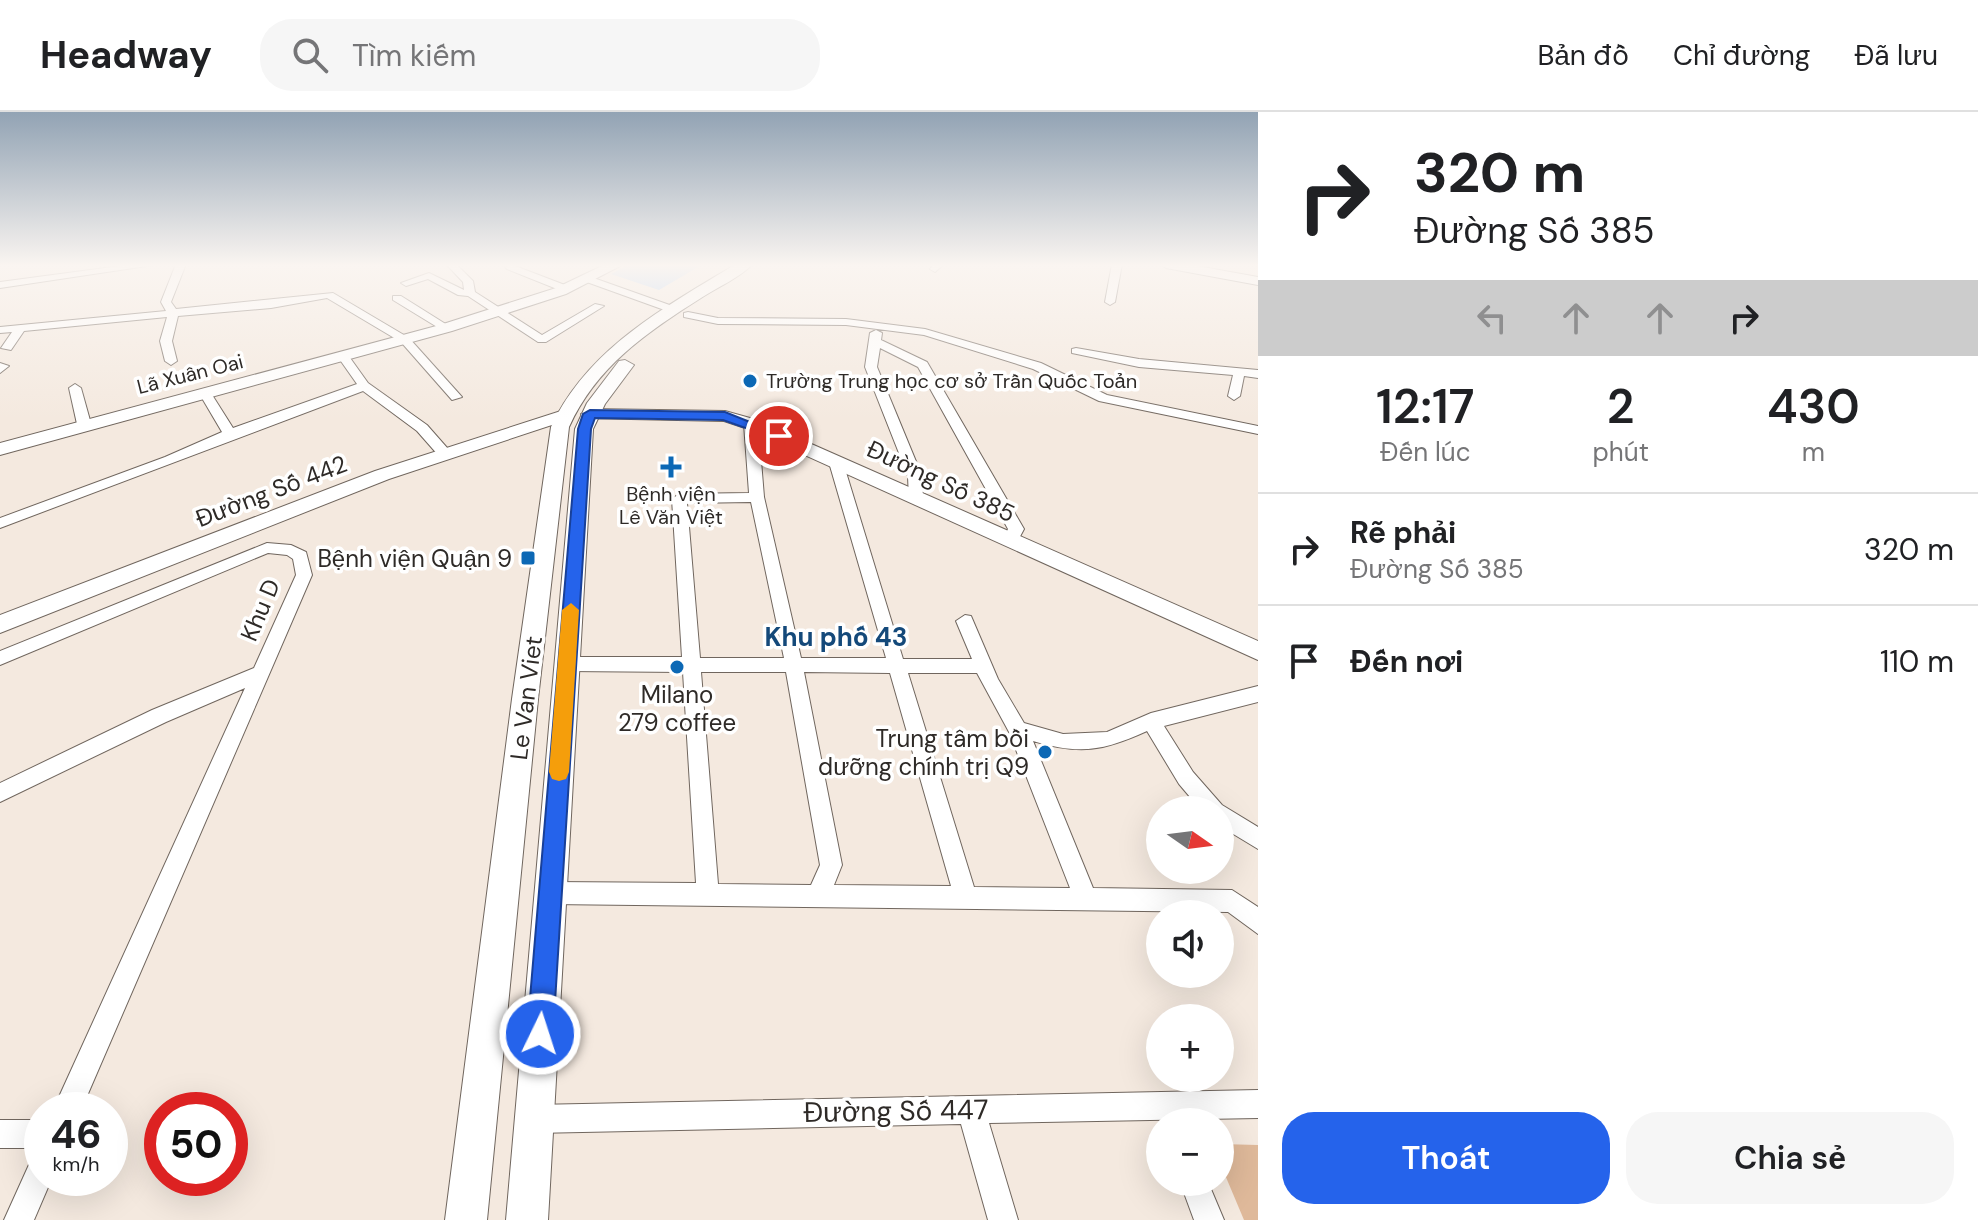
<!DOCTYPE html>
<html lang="vi">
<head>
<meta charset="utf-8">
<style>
	:root { --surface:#fff; --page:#f6f6f6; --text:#202124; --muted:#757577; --line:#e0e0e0; --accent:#2563eb }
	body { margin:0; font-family:"DM Sans",sans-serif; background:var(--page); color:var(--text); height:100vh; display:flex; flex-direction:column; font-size:30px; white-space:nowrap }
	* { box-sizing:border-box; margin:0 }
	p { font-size:26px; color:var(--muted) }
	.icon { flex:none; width:44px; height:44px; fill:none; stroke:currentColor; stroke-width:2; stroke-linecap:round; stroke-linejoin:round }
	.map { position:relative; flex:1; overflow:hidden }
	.details { display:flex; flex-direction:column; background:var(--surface); width:720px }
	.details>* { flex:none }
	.top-card { background:#fff; color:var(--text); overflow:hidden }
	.needle { width:52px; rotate:104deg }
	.fabs { position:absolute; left:1146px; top:684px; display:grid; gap:16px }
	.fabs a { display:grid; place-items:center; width:88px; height:88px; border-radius:50%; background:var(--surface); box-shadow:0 8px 32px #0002; font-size:40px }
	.speed { position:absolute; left:24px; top:980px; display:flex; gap:16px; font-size:40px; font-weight:700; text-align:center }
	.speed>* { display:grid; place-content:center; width:104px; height:104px; border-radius:50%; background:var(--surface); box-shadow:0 8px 32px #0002; line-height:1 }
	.speed small { font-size:20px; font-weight:400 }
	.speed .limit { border:12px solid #d22; background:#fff; color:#111 }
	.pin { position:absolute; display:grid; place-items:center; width:68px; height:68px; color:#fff; margin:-34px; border:4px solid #fff; border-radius:50%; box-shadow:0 2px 8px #0007 }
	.me { position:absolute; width:88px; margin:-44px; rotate:4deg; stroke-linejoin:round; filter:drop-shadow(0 0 6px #0008) }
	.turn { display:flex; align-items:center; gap:28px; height:168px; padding:0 24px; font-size:36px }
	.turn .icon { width:104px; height:104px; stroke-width:2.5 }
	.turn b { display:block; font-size:56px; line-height:68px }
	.lanes { display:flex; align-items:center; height:76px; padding:0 24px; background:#0003; justify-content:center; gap:40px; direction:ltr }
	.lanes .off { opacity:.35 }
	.eta { display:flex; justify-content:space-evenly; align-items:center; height:136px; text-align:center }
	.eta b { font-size:48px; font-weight:600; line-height:56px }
	.primary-button { display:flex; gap:16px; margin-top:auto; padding:16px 24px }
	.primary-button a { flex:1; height:92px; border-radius:32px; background:var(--accent); color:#fff; font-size:32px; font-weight:600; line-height:92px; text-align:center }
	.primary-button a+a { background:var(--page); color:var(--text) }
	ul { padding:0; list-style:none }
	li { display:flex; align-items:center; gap:24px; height:112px; padding:0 24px; border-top:2px solid var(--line) }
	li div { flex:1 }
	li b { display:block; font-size:30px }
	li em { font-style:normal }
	header { display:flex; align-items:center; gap:48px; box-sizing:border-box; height:112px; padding:0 40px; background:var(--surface); border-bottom:2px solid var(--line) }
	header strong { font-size:38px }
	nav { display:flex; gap:44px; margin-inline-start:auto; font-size:28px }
	.search { width:560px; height:72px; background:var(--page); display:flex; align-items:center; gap:20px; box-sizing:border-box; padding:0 28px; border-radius:32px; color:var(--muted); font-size:30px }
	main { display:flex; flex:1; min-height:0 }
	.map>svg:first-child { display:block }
	.green { fill:#dfb99a }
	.building { fill:#abd0f8 }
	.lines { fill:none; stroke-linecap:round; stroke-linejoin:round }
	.pedestrian-casing { stroke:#70665e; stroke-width:2 }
	.minor-casing { stroke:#70665e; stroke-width:2 }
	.tertiary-casing { stroke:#70665e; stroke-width:2 }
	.secondary-casing { stroke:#70665e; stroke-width:2 }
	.pedestrian { fill:#fff; fill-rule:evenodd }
	.minor { fill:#fff; fill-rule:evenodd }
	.tertiary { fill:#fff; fill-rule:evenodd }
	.secondary { fill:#fff; fill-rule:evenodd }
	.route { fill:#2563eb; stroke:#184099; stroke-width:2 }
	.slow { fill:#f59e0b }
	.poi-dot { fill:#0c68b5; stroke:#fff; stroke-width:3 }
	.labels { text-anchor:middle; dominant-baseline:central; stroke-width:7; stroke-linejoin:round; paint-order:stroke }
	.far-street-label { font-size:20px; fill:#2e2a27; stroke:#fff }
	.far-poi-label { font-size:20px; fill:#2e2a27; stroke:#fff; text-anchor:start }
	.street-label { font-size:24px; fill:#2e2a27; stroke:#fff }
	.poi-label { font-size:24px; fill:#2e2a27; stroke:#fff; text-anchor:end }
	.neighbourhood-label { font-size:26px; font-weight:bold; fill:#14497a; stroke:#fff }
	.near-street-label { font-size:28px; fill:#2e2a27; stroke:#fff }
</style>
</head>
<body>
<header>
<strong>Headway</strong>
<div class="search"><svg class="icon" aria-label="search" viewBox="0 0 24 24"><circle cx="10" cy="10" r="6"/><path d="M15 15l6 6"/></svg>Tìm kiếm</div>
<nav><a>Bản đồ</a><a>Chỉ đường</a><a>Đã lưu</a></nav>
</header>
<main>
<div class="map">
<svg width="1258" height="1108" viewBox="0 0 1258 1108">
	<rect width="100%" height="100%" fill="#f4e9df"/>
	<!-- green -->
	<path class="green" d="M1220,1032L1258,1033V1108H1244L1220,1051Z"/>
	<!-- building -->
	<path class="building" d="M630,152H703L659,178L611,162Z"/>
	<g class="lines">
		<!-- pedestrian casing -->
		<g class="pedestrian-casing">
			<path id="pedestrian" d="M593,152H604L614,156L610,158Z"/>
		</g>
		<!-- minor casing -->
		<g class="minor-casing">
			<path id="minor" d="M135,152H160L0,176V170Z
				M176,152H186L171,190L176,197L333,181L409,226L462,285L452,288L401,230L327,186L271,196L178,204L172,229L177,249L171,253L165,249L160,229L167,205L24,219L11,238L1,236L12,220L0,221V215L166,199L161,190Z
				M446,152H456L473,169L475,180L542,223L595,192L604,194L546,230H538L468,184L458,183L428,167L406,174L401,171L429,161L464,178L463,170Z
				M510,152L570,175L571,177L562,179L507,157L505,155Z
				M934,152H944L935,160L930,157Z
				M1112,152H1122L1115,190L1110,193L1105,190Z
				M588,164L678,196L679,198L670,200L584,169L583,167Z
				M393,184H401L452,216L442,218L393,188Z
				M688,200L718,206L846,207L925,217L1041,251L1107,283L1258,314V322L1099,289L1033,257L924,223L846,213L718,212L684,205V201Z
				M876,218L882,221L881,228L927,250L1024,417L1015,434L1010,435L1002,430L1008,417L918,255L880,236L877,255L922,364L923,388L916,393L909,388L908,364L865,255L870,221Z
				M1076,236L1139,247L1258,258V266L1244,264L1240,284L1234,288L1228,284L1233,263L1139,255L1072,241V237Z
				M344,242L348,243L368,271L427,313L449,338V344H439L417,319L363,279L0,416V406L165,345L222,320L199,281L201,278H209L233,316L357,272L338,245Z
				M0,251L9,254L0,261Z
				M75,272L81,276L91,312L89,315L77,312L69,276Z
				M751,308L758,312L764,385L801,546H886L828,347L835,343L842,347L903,547H972L956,509L965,503L971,504L998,567L1024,611L1063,622L1107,620L1151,601L1258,574V590L1164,614L1193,660L1222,693L1258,715V737L1220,714V698H1201L1179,672L1147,619C1103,639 1080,643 1033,629L1093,776L1232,778L1258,795V822L1228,800L550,792L542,789L539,781L542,773L550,770L696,771L683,560L567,559L561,557L558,552L561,547L567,545H682L672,387L679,382L749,381L744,312ZM751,390L784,546H700L687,391ZM701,560H786L820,753L811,773L718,772ZM804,560L890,561L951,774L834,773L842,753ZM908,561H977L1009,620L1070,776L974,775Z
				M267,431L291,433L306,440L312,463L81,998H53L245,576L166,610L0,690V671L152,598L254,556L296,463L293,447L287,443L268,441L0,553V539Z
				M1258,978V1006L989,1011L1018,1108H988L961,1012L534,1021L524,1017L520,1007L524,997L534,993Z
				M0,1008H42V1036H0Z
				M42,1042V1066H52L34,1108H4L32,1046Z
				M1180,1070H1208L1224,1108H1194Z"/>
		</g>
		<!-- tertiary casing -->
		<g class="tertiary-casing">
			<path id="tertiary" d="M1160,152H1186L1258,165V173L1166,156Z
				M590,297L725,299L757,308L1258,529V548L745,316L724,309L584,306L581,302Z
				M564,298L570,299L573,303L570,307L389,367L0,521V503L375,359Z"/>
		</g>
		<!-- secondary casing -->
		<g class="secondary-casing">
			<path id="secondary" d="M606,152H624L566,182L452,219L0,343V331L440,213L556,176Z
				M736,152H753C739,166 718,175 701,186C647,220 596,255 569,315L538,587L487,1108H445L512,587L551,315C588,236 664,196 736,152Z
				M625,248L634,253L605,292L593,317L548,1108H506L575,317L587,291L619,249Z"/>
		</g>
		<!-- pedestrian -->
		<use href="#pedestrian" class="pedestrian"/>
		<!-- minor -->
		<use href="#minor" class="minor"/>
		<!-- tertiary -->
		<use href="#tertiary" class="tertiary"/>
		<!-- secondary -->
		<use href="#secondary" class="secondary"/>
	</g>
	<!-- sky -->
	<linearGradient id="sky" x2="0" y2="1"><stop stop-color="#92a3b4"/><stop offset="0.5" stop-color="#faf5f1"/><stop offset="1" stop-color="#faf5f1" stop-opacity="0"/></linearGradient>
	<rect width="1258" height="307" fill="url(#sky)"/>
	<!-- route -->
	<path class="route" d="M590,298L725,300L785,324L774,326L723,308L595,306L591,317L553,922L549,931L540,935L531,931L527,922L578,317L583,302Z"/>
	<!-- slow -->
	<path class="slow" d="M571,491L579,498L569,660L566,667L559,669L552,667L549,660L562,498Z"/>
	<!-- markers -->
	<g class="poi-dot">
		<circle cx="750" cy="269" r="8"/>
		<path d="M667 343h8v8h8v8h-8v8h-8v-8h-8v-8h8z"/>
		<rect x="520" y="438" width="16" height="16" rx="4"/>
		<circle cx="677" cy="555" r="8"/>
		<circle cx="1045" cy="640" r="8"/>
	</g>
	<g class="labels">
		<!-- far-street labels -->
		<g class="far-street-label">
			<text transform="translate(190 262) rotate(-14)">Lã Xuân Oai</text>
		</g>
		<!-- far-poi labels -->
		<g class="far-poi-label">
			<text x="766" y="269">Trường Trung học cơ sở Trần Quốc Toản</text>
			<text x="671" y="382" text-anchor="middle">Bệnh viện<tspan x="671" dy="23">Lê Văn Việt</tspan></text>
		</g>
		<!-- street labels -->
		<g class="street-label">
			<text transform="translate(941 369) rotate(25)">Đường Số 385</text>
			<text transform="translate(271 379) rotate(-21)">Đường Số 442</text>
			<text transform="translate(260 498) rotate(-67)">Khu D</text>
			<text transform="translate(526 586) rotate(-83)">Le Van Viet</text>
		</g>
		<!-- poi labels -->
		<g class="poi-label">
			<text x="512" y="446">Bệnh viện Quận 9</text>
			<text x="677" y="582" text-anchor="middle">Milano<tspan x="677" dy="28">279 coffee</tspan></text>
			<text x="1029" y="626">Trung tâm bồi<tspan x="1029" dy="28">dưỡng chính trị Q9</tspan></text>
		</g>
		<!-- neighbourhood labels -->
		<g class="neighbourhood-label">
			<text x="836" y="525">Khu phố 43</text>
		</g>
		<!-- near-street labels -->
		<g class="near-street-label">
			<text transform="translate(896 999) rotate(-1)">Đường Số 447</text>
		</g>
	</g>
</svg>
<div class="fabs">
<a><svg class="needle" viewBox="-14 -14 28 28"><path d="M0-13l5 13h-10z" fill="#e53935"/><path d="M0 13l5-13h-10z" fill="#757577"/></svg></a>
<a><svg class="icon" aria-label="sound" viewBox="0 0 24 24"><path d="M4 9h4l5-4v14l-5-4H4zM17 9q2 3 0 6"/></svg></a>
<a>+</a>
<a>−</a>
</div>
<div class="speed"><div>46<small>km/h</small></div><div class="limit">50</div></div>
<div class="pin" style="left:779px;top:324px;background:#d93025"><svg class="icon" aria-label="arrive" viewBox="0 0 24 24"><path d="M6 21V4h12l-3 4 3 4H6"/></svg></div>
<svg class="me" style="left:540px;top:922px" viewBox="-20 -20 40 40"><circle r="17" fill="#2563eb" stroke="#fff" stroke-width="3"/><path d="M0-11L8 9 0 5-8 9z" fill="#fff"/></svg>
</div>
<section class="details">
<div class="top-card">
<div class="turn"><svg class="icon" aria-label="right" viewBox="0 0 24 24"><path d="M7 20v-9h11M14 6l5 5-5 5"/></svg><div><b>320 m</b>Đường Số 385</div></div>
<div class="lanes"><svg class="icon off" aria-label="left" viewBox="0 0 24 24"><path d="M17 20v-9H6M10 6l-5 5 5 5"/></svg><svg class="icon off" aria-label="ahead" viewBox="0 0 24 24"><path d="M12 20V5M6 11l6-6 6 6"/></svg><svg class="icon off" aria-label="ahead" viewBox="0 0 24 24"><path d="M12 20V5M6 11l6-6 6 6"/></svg><svg class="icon" aria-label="right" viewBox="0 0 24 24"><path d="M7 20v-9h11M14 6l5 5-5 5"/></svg></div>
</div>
<div class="eta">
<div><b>12:17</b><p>Đến lúc</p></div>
<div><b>2</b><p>phút</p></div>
<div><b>430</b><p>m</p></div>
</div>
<ul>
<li><svg class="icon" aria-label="right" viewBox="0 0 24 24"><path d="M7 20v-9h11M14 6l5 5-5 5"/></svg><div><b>Rẽ phải</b><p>Đường Số 385</p></div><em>320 m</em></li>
<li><svg class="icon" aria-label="arrive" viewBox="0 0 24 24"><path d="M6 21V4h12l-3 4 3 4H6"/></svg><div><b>Đến nơi</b></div><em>110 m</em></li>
</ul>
<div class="primary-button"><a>Thoát</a><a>Chia sẻ</a></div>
</section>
</main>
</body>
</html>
